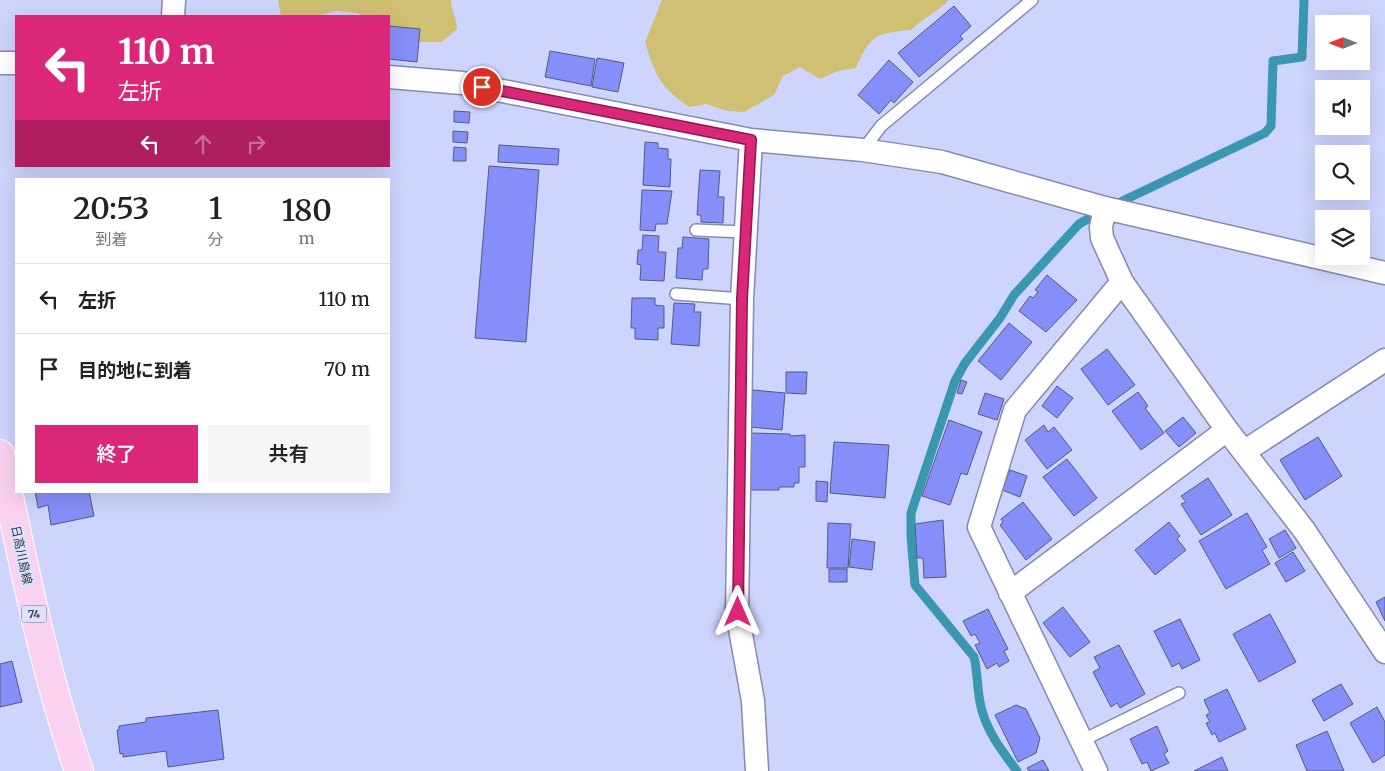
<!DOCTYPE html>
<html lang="ja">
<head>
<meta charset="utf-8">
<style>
	:root { --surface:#fff; --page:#f6f6f6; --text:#222; --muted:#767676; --line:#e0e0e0; --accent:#db2777 }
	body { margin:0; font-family:Merriweather,"Noto Sans JP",serif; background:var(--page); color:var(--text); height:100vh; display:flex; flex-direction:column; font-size:19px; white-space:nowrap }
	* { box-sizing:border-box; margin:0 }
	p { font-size:16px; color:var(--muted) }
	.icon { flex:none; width:28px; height:28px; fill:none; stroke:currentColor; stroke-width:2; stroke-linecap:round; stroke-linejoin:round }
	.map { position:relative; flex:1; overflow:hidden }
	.sheet { position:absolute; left:15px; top:178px; width:375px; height:315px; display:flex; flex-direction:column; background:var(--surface); border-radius:0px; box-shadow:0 5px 20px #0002 }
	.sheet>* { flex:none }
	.hud { position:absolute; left:15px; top:15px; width:375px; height:152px; border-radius:0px; box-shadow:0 5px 20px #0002; background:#db2777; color:#fff; overflow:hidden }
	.needle { width:32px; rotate:270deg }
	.fabs { position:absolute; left:1315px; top:15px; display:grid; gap:10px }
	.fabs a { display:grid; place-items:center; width:55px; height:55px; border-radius:0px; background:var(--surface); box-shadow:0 5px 20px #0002; font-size:25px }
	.pin { position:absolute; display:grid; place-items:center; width:42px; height:42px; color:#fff; margin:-21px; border:2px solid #fff; border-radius:50%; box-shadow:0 1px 5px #0007 }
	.me { position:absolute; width:55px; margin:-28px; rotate:0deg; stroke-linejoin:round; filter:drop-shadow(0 0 4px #0008) }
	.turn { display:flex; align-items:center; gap:18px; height:105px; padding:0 20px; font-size:22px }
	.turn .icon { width:65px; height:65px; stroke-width:2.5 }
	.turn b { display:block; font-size:35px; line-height:42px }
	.lanes { display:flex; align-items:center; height:48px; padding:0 20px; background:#0003; justify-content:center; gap:25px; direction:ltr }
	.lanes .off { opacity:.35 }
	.eta { display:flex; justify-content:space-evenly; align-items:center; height:85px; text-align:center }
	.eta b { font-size:30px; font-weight:600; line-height:35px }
	.primary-button { display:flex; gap:10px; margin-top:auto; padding:10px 20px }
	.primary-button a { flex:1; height:58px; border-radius:0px; background:var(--accent); color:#fff; font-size:20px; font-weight:600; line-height:58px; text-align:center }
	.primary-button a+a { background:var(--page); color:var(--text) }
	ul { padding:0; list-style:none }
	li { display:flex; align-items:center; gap:15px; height:70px; padding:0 20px; border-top:1px solid var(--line) }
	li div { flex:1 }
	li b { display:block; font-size:19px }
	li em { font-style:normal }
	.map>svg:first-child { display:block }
	.green { fill:#d0c074 }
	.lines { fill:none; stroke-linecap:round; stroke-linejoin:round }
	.stream { stroke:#3a97af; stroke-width:9 }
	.building { fill:#868ff9; stroke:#555a7d }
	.service-casing { stroke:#858ab0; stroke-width:14 }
	.minor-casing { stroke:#858ab0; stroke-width:25 }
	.primary-casing { stroke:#fff; stroke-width:30 }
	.service { stroke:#fff; stroke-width:11 }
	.minor { stroke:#fff; stroke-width:22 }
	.primary { stroke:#fad1ee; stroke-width:28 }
	.route-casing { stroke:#8e194d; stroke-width:12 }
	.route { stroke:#db2777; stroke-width:9 }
	.labels { text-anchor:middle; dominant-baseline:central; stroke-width:5; stroke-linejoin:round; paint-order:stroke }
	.shield { fill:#dee2fb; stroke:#696c7e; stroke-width:1 }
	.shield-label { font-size:11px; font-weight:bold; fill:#373949 }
	.street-label { font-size:12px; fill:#373949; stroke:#dee2fb }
</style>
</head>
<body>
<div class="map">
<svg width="1385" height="771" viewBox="0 0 1385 771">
	<rect width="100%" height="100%" fill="#cdd4fd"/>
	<!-- green -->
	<path class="green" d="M278,0H451C451,11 457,18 457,29L442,42H420L398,28L389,27V16H362L358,13L336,11L317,16H281Z
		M662,0H949C938,12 923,18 911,30C876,33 870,35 856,68L838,71L820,79L800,67L783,76L774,95L744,112L727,111L706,104L689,107C658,85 656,76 645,42Z"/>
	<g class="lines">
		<!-- stream -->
		<path class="stream" d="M1112,206L1265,133L1271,126L1273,61L1302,57L1304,0
			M1017,771C1002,751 987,732 981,707C977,691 978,674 974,657L915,585L911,536V513L955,381L965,363L1000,318L1014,295L1079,224L1100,212"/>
	</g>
	<!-- building -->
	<path class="building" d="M954,6L971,26L960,36L963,39L919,77L898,53Z
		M389,26L420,29L417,62L389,59Z
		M550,51L595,59L591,86L545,77Z
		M597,58L624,63L618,92L592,87Z
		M889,60L913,82L894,103L891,100L879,114L858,95Z
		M454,111L470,112L469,123L454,122Z
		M453,131L468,132L467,143L453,142Z
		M645,142L658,143V148L668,149V159H671L670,187L643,185Z
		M499,145L559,149L558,165L498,162Z
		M454,147L466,148V161H453Z
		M489,166L539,170L526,342L475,338Z
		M700,170L720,171L718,197H724L723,223L701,222V215H697Z
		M642,190L672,191L667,224H656L655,231L640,230Z
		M643,235L659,236L658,252H666L664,281L640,280L641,265L637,264L638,250H642Z
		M683,237L709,239L708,269H703L702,280L676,278L678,248H682Z
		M1047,275L1077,300L1046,332L1019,311L1030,296L1033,298L1038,292L1035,290Z
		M632,298H655V305L664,306V328H658V340L635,339V328H631Z
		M674,303L695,304L694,312H701L699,346L671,344Z
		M1009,323L1032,342L1001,380L978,361Z
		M1107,349L1135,385L1108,405L1081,369Z
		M786,372H807L806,394L786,393Z
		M961,380L967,382L962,394L957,393Z
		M1057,386L1073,398L1057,418L1042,406Z
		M753,390L785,393L782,430L750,427Z
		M1138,392L1148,406L1145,408L1164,433L1141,450L1112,411Z
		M985,393L1004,399L997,420L978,414Z
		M1183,417L1196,433L1179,447L1165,431Z
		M949,420L982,432L967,475L961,473L950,505L922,496Z
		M1044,425L1048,432L1054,427L1072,450L1047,469L1025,440Z
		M750,433L790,434V436L805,435V467H799V483H794V487H779V490H750Z
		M1318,437L1342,476L1305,500L1280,460Z
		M834,442L889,445L885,498L830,493Z
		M1067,459L1097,498L1074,516L1043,477Z
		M1010,470L1027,476L1020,497L1002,490Z
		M1208,478L1232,515L1201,535L1181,504L1186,502L1181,496Z
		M816,481L828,482L827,502L816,501Z
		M35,491H89L94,516L51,525L48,505L38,508Z
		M1023,502L1052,539L1026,560L1000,525L1003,522L1001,519Z
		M1247,513L1267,547L1262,550L1270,564L1226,589L1199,541Z
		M943,520L946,577L924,578L923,558H917L915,524Z
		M1169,522L1180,536L1177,539L1186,550L1155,575L1135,550Z
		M828,523L851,524L848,568H827Z
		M1285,530L1296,548L1279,558L1269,539Z
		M852,539L875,542L872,570L849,567Z
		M1293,552L1305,571L1286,582L1275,563Z
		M829,569H847V582H829Z
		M1385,597V621L1376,602Z
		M1063,607L1090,642L1070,657L1043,623Z
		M988,609L1008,649L1004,651L1009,661L999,667L997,663L987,669L975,645L980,643L975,634L971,636L963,621Z
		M1270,614L1296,662L1259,682L1233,634Z
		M1180,619L1200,660L1182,669L1179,663L1172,667L1154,631Z
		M1119,645L1145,694L1120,708L1117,703L1111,707L1093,672L1100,668L1094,657Z
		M12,661L22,702L0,707V664Z
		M1341,684L1353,704L1324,721L1312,700Z
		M1227,689L1246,729L1219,742L1215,733L1212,735L1206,723L1210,722L1206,715L1210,713L1204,700Z
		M1016,705L1026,709L1040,738L1036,753L1018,762L995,715Z
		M1377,707L1385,722V755L1373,763L1350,723Z
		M218,710L224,759L168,767L166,751L123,757V753L120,754L117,730H119V726L146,722V718Z
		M1157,726L1168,751L1164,754L1169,763L1151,771L1147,762L1142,764L1130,739Z
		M1327,731L1344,771H1307L1296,745Z
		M1222,757L1228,771H1194Z
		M1043,760L1049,771H1029L1027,768Z"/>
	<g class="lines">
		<!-- service casing -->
		<g class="service-casing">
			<path id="service" d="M863,150L881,126L1032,0
				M696,230L744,232
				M676,294L742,299
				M1081,741L1179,693"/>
		</g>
		<!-- minor casing -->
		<g class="minor-casing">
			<path id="minor" d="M173,16L174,0
				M0,63H16
				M389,77L462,83L751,140L863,150L942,162L1105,208L1385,273
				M751,140L742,299L737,612L753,701L757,771
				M1105,208L1101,227L1102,238L1122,282L1227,430L1304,530L1385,652
				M1245,451L1385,360
				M1010,593L1227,430
				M1096,771L979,527L1015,410L1122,282"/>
		</g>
		<!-- primary casing -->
		<g class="primary-casing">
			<path id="primary" d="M0,454C23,560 43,668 79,771"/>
		</g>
		<!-- service -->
		<use href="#service" class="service"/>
		<!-- minor -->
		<use href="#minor" class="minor"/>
		<!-- primary -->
		<use href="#primary" class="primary"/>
	</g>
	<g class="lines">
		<!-- route casing -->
		<g class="route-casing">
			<path id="route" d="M482,87L751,140L742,299L738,612"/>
		</g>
		<!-- route -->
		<use href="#route" class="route"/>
	</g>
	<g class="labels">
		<!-- shield labels -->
		<rect class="shield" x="21.5" y="605.5" width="25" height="17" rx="4"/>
		<g class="shield-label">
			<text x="34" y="614">74</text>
		</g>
		<!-- street labels -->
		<g class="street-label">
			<text transform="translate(22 555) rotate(78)">日高川島線</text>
		</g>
	</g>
</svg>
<div class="fabs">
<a><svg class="needle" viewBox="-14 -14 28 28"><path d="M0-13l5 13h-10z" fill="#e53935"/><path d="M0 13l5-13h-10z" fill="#767676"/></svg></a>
<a><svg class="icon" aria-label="sound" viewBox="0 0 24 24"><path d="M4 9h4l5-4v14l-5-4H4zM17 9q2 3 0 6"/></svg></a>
<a><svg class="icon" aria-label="search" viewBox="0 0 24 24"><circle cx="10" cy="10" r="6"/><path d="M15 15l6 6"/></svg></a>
<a><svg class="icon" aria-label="layers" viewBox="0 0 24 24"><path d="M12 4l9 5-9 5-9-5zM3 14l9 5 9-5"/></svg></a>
</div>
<div class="pin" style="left:482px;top:87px;background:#d93025"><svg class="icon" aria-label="arrive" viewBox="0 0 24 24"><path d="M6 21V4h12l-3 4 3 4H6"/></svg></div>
<svg class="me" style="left:738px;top:612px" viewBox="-20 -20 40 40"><path d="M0-17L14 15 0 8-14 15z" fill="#db2777" stroke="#fff" stroke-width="4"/></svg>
<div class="hud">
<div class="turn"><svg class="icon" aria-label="left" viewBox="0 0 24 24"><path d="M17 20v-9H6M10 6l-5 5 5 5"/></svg><div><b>110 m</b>左折</div></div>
<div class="lanes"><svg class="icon" aria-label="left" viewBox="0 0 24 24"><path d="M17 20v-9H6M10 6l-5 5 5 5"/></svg><svg class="icon off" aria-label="ahead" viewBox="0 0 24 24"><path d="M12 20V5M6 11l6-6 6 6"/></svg><svg class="icon off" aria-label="right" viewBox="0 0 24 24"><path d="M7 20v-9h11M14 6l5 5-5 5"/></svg></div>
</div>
<section class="sheet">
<div class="eta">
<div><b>20:53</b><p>到着</p></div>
<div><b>1</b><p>分</p></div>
<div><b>180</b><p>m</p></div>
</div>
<ul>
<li><svg class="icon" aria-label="left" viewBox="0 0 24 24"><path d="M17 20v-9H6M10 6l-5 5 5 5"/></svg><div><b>左折</b></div><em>110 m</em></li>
<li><svg class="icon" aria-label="arrive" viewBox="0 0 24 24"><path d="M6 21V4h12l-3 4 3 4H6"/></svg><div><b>目的地に到着</b></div><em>70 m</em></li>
</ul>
<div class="primary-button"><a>終了</a><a>共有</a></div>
</section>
</div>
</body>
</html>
